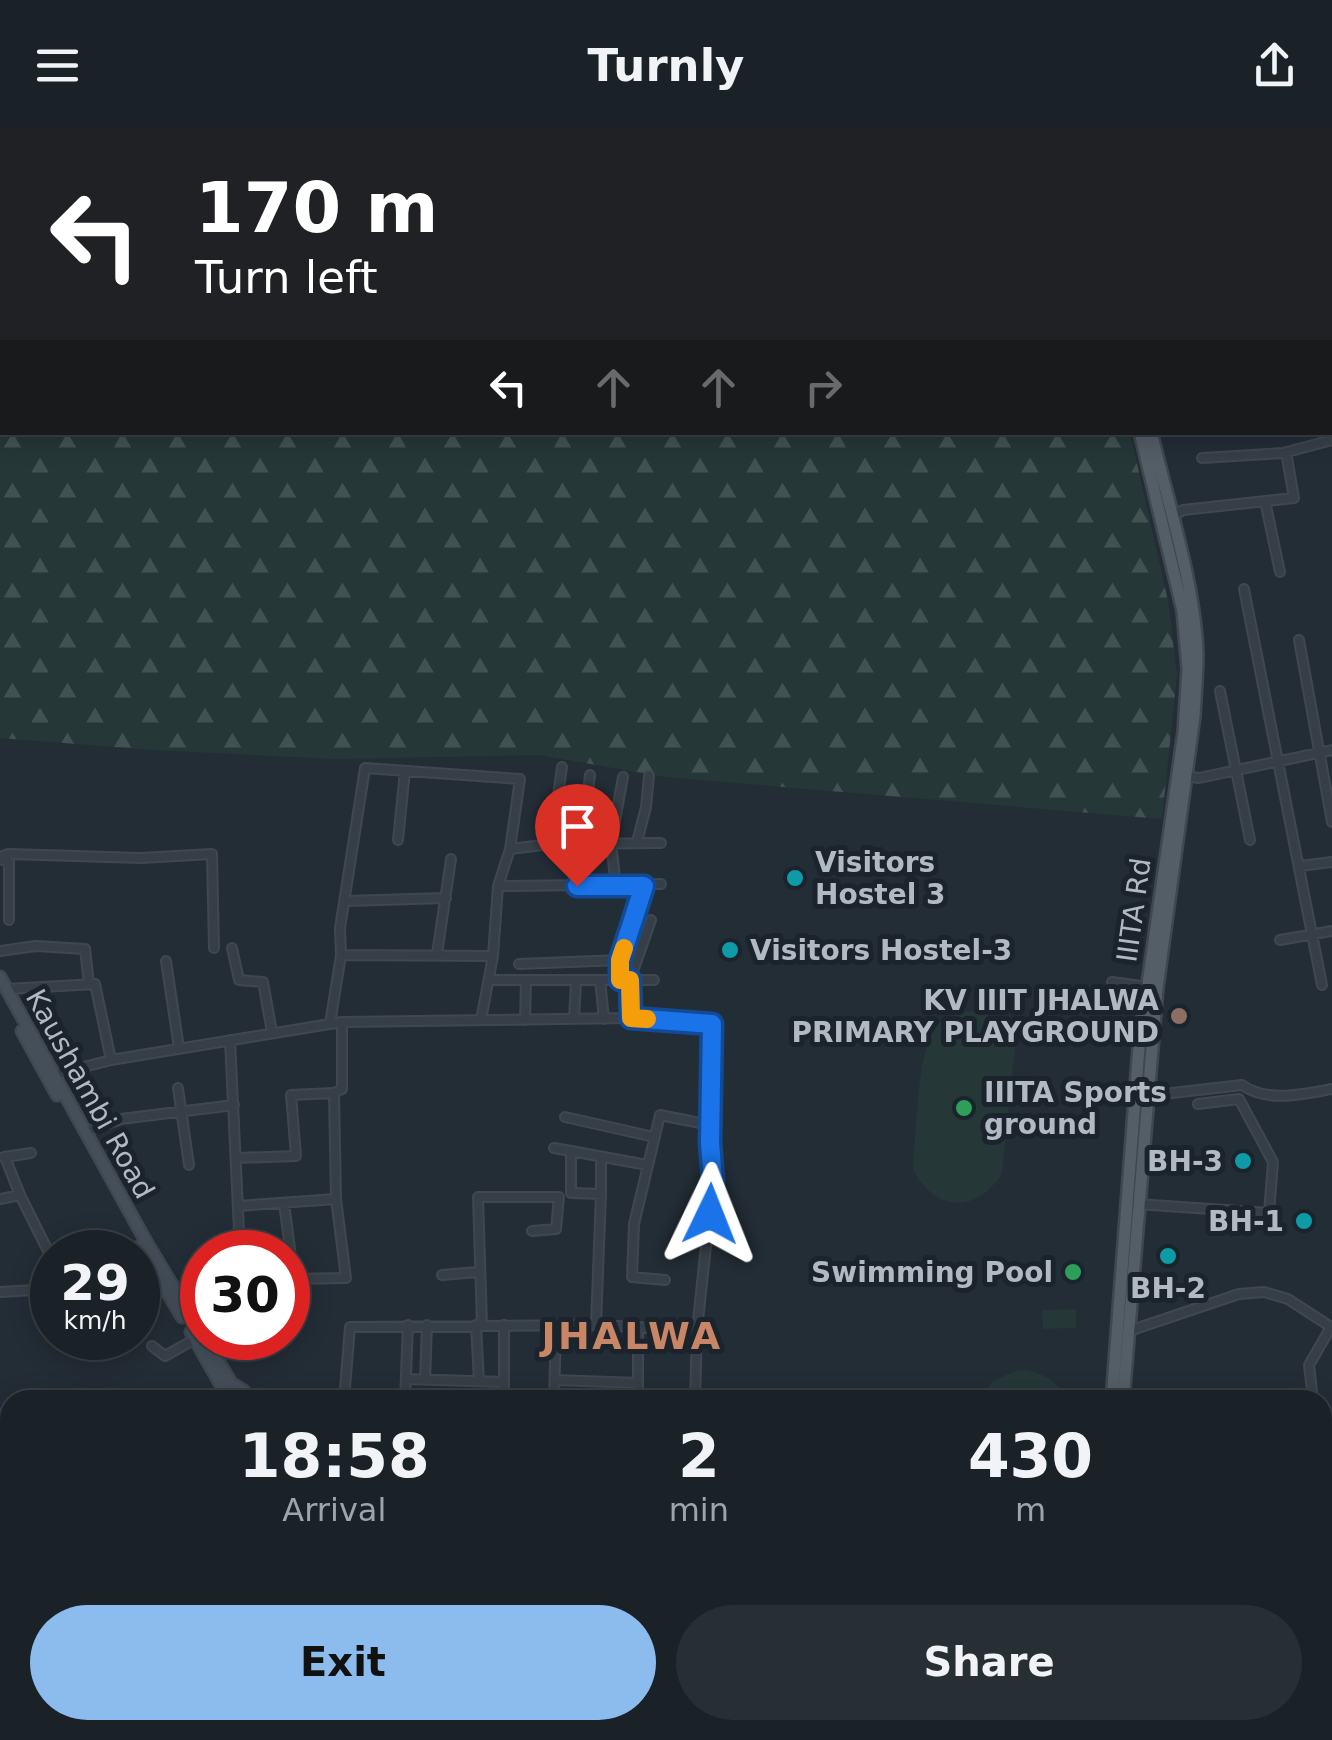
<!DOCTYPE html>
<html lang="en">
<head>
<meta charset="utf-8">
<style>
	:root { --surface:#1a2228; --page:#272f34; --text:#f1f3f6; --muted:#9fa4a8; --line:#383f45; --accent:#8cbced }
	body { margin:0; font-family:"DejaVu Sans",sans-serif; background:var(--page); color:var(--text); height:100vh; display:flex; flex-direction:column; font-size:38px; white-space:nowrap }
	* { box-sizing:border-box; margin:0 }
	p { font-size:32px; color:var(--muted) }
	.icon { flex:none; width:55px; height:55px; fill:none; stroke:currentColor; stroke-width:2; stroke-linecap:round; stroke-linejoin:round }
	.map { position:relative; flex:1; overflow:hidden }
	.panel { position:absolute; left:0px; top:1260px; width:1332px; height:350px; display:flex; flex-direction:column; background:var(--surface); border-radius:30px 30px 0 0; box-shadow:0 5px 25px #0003,0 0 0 2px var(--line) }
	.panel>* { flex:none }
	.hud { position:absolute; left:0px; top:0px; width:1332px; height:305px; box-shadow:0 5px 25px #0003,0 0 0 2px var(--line); background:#202124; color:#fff; overflow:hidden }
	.speed { position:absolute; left:30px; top:1100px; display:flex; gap:20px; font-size:50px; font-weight:700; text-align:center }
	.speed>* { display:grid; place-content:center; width:130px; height:130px; border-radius:50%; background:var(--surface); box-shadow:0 5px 25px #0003,0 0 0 2px var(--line); line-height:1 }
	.speed small { font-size:25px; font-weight:400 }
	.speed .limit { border:15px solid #d22; background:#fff; color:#111 }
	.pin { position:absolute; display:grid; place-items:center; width:85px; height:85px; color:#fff; margin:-102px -42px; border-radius:50% 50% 50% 0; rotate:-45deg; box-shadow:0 0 10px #0007 }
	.pin .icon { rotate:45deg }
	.me { position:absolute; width:110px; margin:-55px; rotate:2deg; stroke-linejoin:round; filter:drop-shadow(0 0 8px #0008) }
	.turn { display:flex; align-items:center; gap:35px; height:210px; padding:0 30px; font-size:45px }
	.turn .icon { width:130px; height:130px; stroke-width:2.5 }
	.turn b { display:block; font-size:70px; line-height:85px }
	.lanes { display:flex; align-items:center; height:95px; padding:0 30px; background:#0003; justify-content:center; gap:50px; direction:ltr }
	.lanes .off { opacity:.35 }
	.eta { display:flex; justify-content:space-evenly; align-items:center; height:170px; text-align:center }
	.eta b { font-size:60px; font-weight:700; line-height:70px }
	.button { display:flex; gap:20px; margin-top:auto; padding:20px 30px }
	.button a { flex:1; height:115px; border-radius:60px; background:var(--accent); color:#111; font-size:40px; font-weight:700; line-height:115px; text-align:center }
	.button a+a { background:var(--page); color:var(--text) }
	header { display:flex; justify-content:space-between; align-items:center; height:130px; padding:0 30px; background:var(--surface); font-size:45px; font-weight:700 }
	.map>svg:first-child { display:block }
	.forest { fill:url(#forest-firs) }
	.green { fill:#253737 }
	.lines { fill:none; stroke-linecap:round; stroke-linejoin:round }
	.street-casing { stroke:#3f4850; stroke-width:12 }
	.secondary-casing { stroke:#3f4850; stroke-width:15 }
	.primary-casing { stroke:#3f4850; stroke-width:16 }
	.street { stroke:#363f47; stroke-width:8 }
	.secondary { stroke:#444f5a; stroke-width:10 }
	.primary { stroke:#545e67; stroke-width:11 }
	.route-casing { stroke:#114b97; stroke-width:25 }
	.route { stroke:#1a73e8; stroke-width:18 }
	.slow { stroke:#f59e0b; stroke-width:18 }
	.culture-dot { fill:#0f9aa8; stroke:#1b242c; stroke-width:4 }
	.education-dot { fill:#8d6e63; stroke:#1b242c; stroke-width:4 }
	.leisure-dot { fill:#2e9e5b; stroke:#1b242c; stroke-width:4 }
	.labels { text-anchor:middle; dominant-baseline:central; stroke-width:10; stroke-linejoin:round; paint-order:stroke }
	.poi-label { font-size:28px; font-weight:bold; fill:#b1bac3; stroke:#1b242c; text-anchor:end }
	.street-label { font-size:28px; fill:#b1bac3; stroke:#1b242c }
	.district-label { font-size:38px; font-weight:bold; letter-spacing:2.5px; fill:#c98666; stroke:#1b242c }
</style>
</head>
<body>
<header><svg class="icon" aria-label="menu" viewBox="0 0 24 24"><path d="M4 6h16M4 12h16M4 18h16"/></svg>Turnly<svg class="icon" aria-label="share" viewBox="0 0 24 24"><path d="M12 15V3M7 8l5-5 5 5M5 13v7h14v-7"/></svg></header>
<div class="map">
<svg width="1332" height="1610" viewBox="0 0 1332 1610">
	<defs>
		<pattern id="forest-firs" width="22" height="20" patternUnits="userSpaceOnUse" patternTransform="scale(2.5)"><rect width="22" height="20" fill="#253737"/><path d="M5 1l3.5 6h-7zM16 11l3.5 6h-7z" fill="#425252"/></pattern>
	</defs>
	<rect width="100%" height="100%" fill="#232d36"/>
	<!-- forest -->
	<path class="forest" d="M0,37L2,302L1130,303L1168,471L1177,545L1162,689L665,647L539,625L335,629L153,620L0,608Z"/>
	<!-- green -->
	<path class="green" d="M970,881L990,886L1003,898L1015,917L1002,1044C976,1084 934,1082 913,1039C916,1007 917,920 935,898C944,886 956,884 970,881Z
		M1076,1179V1198L1043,1199L1042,1180Z
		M1018,1240C1043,1241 1056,1250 1069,1270H979L993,1251Z"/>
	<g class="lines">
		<!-- street casing -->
		<g class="street-casing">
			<path id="street" d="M278,0L279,2
				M381,0L382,2
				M591,0L592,2
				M634,0V2
				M655,0L656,2
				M703,0L704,2
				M737,0L738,2
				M881,0L882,2
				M940,0L942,2
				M1256,0L1257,2
				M1300,0L1301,2
				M61,2V0
				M133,2V0
				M171,2V0
				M312,2L317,0
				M411,2L418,0
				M783,2L784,0
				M804,2L805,0
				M829,2L830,0
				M851,2V0
				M958,2L964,0
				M1236,2L1243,0
				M0,34H2
				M1330,92L1332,98
				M1330,112L1332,111
				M1330,165L1332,164
				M1330,215H1332
				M1202,328L1283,323L1332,310
				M1265,371L1280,442
				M1173,386L1183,380L1294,368L1286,322
				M1244,459L1322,855
				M1299,510L1332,692
				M1220,561L1250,710
				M1186,646L1199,648L1332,620
				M558,669L586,673
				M398,710L405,641
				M637,712L646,677L649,646
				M551,714L562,637
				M581,715L590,645
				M510,719L551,714L661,713
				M0,727L8,724L141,728L212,724L214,818
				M0,729L9,732V790
				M1300,736L1332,732
				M498,756L661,754
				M616,756L611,713L623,647
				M346,771L446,768
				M1280,810L1332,801
				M232,818L239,850L263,852L272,902
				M0,821L36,816L85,819L89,854
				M437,824L451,729
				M341,825L493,826
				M166,831L179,918
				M519,834L620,830L644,755
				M489,850H654
				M600,850L604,889
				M1112,852L1148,857
				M7,859L95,854L111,930
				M631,888L630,850L651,790
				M574,889L576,851
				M525,890L526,850
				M330,894L341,825L340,798L365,638L520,649L510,719L498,756L493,826L481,890
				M230,910L240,1122
				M49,946L111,930L342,892L631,888L713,895L710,1013L713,1050L697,1200L695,1270
				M178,958L189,1035
				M1146,966L1242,955C1267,973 1303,964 1332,959
				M565,987L654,1007
				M85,1002L121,989L234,975
				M554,1018L571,1021V1063L601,1064L596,1195
				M571,1021L647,1035
				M4,1027L31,1023
				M5,1027L20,1065L52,1129
				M601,1027V1064
				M236,1028L296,1026L291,965L334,963
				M0,1069L20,1065
				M284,1073L294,1149
				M1137,1074L1269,1083L1273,1032L1239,969L1198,974
				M238,1076L336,1069
				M442,1145L478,1142
				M288,1149L346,1148L336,1069L334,963L342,959V892
				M665,1150L632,1147L634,1094L660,985L710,995
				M0,1162L52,1159
				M187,1181L202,1174
				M476,1195L479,1251
				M482,1195L478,1067H559L556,1099L532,1101
				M1129,1201L1239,1164L1264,1162L1288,1169L1331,1197L1309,1235L1313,1270
				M152,1216L165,1226L195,1209
				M406,1249L504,1252
				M425,1250L427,1195
				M555,1250L638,1253
				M344,1270L350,1197L596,1195L697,1200
				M405,1270L408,1195
				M504,1270V1195
				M554,1270L556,1196
				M638,1270V1198
				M1322,1342L1332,1432
				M1322,1441L1332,1440
				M130,1600V1610
				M340,1600V1610
				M714,1600L721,1610
				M843,1600V1610
				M186,1605L220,1600
				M560,1607L587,1610
				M621,1610L623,1600
				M763,1610V1600
				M802,1610V1600
				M898,1610L901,1600
				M1198,1610L1201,1600"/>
		</g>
		<!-- secondary casing -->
		<g class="secondary-casing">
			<path id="secondary" d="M0,847L149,1117L233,1256
				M22,901L57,965
				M140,1116L182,1187
				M191,1202L225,1262
				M224,1270L227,1259L236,1256L244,1261L246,1270
				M0,1290H10
				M442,1600L449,1610
				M960,1600L984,1610
				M985,1600L1010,1610"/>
		</g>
		<!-- primary casing -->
		<g class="primary-casing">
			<path id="primary" d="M1056,0L1057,2
				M1065,0L1066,2
				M1112,1270L1139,917L1184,602L1188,539L1183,481L1140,302
				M1123,1270L1157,858L1194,586C1195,566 1197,545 1197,524C1195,455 1167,370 1151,302
				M1082,1610L1083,1600
				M1094,1610L1095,1600"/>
		</g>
		<!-- street -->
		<use href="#street" class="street"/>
		<!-- secondary -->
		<use href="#secondary" class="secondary"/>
		<!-- primary -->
		<use href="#primary" class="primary"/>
	</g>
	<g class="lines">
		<!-- route casing -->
		<g class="route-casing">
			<path id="route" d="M577,756H644L620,830V850H630L631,888L712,894L710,1013L713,1050L710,1084"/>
		</g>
		<!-- route -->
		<use href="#route" class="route"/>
		<!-- slow -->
		<path class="slow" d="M624,818L620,830V850H630L631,888L647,889"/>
	</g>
	<!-- markers -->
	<g class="culture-dot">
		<circle cx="795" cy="748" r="10"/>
		<circle cx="730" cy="820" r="10"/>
		<circle cx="1243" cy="1031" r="10"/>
		<circle cx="1304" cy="1091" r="10"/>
		<circle cx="1168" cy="1126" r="10"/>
	</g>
	<circle class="education-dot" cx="1179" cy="886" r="10"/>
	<g class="leisure-dot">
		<circle cx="964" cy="978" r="10"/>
		<circle cx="1073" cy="1142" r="10"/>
	</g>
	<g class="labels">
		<!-- poi labels -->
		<g class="poi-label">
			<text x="815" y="732" text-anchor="start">Visitors<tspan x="815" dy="32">Hostel 3</tspan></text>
			<text x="750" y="820" text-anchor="start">Visitors Hostel-3</text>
			<text x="1159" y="870">KV IIIT JHALWA<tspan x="1159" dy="32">PRIMARY PLAYGROUND</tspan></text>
			<text x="984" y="962" text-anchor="start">IIITA Sports<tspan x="984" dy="32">ground</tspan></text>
			<text x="1223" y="1031">BH-3</text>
			<text x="1284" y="1091">BH-1</text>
			<text x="1053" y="1142">Swimming Pool</text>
			<text x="1168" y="1158" text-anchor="middle">BH-2</text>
		</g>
		<!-- street labels -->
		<g class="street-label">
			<text transform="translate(1134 780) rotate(-82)">IIITA Rd</text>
			<text transform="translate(90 964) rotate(61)">Kaushambi Road</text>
		</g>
		<!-- district labels -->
		<g class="district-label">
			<text x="632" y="1206">JHALWA</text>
		</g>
	</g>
</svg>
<div class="speed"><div>29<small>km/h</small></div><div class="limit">30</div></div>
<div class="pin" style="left:577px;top:756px;background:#d93025"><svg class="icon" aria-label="arrive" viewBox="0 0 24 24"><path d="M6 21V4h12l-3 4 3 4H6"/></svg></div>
<svg class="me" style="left:710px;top:1084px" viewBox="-20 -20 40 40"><path d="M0-17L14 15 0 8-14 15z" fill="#1a73e8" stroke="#fff" stroke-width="4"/></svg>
<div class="hud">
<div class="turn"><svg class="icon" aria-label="left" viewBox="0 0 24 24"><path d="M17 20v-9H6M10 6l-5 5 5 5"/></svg><div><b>170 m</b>Turn left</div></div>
<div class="lanes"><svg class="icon" aria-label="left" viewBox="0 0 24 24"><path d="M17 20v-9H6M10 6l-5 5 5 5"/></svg><svg class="icon off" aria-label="ahead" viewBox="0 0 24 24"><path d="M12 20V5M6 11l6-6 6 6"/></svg><svg class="icon off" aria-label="ahead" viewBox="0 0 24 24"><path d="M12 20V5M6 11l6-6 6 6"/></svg><svg class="icon off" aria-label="right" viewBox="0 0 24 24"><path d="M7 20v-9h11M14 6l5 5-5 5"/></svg></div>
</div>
<section class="panel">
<div class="eta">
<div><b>18:58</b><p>Arrival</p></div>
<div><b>2</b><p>min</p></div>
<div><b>430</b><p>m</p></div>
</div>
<div class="button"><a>Exit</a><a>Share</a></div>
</section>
</div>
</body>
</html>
